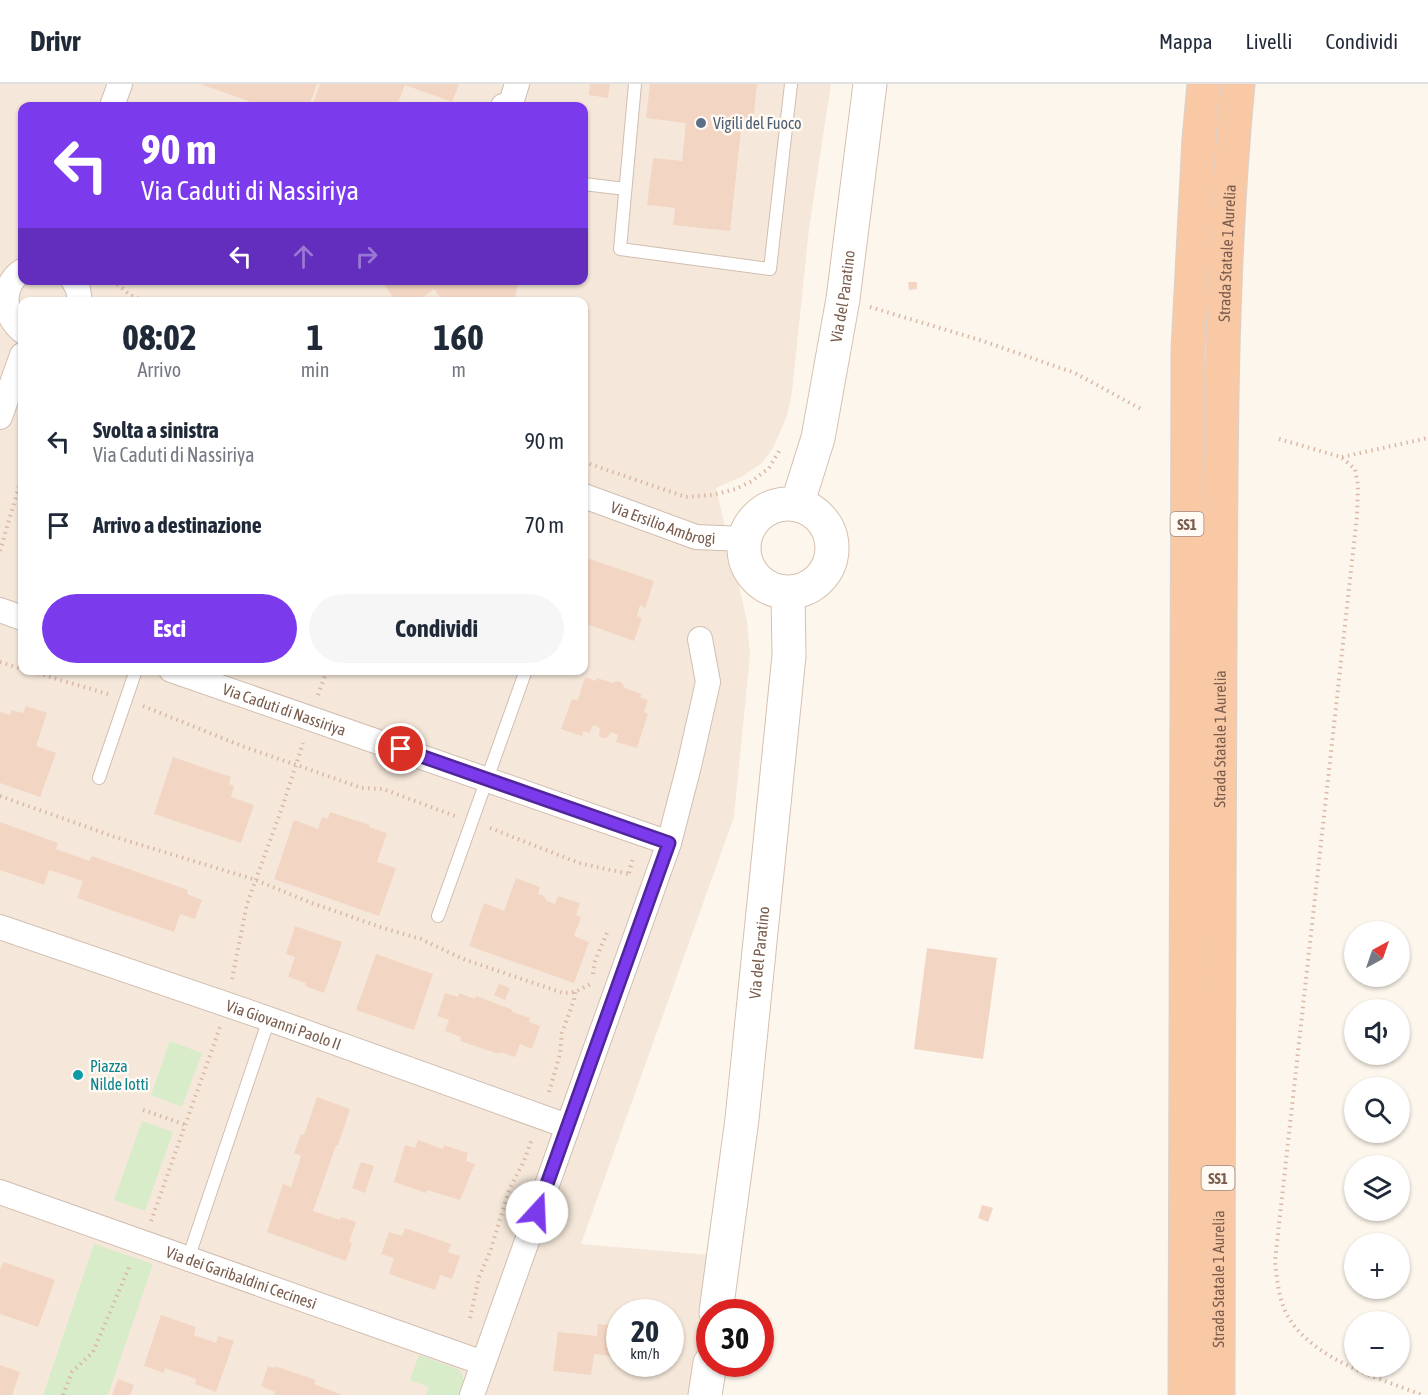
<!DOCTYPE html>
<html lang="it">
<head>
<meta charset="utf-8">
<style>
	:root { --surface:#fff; --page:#f6f6f7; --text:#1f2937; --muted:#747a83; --line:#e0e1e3; --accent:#7c3aed }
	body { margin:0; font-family:"Asap Condensed",sans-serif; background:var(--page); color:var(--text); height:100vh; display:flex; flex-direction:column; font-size:22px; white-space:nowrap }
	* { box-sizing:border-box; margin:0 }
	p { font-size:20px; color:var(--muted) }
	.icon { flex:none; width:33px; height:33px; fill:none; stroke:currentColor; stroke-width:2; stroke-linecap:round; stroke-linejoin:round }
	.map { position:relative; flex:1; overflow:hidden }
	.side { position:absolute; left:18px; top:213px; width:570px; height:378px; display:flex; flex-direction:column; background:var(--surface); border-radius:12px; box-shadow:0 2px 4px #0004 }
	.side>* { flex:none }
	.top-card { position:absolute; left:18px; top:18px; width:570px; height:183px; border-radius:12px; box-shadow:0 2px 4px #0004; background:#7c3aed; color:#fff; overflow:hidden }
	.needle { width:39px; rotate:40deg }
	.tools { position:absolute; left:1344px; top:837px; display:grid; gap:12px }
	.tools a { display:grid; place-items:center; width:66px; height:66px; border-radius:50%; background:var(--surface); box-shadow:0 2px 4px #0004; font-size:30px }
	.speed { position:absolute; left:606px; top:1215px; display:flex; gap:12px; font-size:30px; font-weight:700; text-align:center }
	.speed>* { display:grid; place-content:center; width:78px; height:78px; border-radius:50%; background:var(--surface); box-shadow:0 2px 4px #0004; line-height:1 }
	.speed small { font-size:15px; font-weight:400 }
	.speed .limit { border:9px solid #d22; background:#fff; color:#111 }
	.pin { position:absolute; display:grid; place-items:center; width:51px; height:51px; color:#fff; margin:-26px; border:3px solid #fff; border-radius:50%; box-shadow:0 2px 6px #0007 }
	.me { position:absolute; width:66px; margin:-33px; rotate:20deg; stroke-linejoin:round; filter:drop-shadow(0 0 4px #0008) }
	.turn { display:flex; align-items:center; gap:21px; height:126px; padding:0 24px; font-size:27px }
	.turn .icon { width:78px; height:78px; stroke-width:2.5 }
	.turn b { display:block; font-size:42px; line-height:51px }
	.lanes { display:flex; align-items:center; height:57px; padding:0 24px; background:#0003; justify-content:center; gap:30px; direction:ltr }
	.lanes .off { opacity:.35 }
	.eta { display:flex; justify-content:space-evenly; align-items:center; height:102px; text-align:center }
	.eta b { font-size:36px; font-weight:700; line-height:42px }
	.cta { display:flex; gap:12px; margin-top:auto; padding:12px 24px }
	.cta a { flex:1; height:69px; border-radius:36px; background:var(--accent); color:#fff; font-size:24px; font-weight:700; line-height:69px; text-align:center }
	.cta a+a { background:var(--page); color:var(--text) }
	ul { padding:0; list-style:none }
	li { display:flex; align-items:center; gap:18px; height:84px; padding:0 24px }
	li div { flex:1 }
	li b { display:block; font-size:22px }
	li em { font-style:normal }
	header { display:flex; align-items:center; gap:36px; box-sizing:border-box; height:84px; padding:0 30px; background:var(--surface); border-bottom:2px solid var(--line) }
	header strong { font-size:28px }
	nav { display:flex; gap:33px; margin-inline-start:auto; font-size:21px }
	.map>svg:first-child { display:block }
	.residential { fill:#f5e8da; fill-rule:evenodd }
	.green { fill:#d8ecc9 }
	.building { fill:#f3d5c3 }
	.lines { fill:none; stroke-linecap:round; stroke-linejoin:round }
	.service-casing { stroke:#d1beb0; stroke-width:14 }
	.minor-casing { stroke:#d1beb0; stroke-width:26 }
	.secondary-casing { stroke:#d6c0b0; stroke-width:35 }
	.trunk-casing { stroke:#dad1cd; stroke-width:35 }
	.path { stroke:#d9b8a5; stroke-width:4; stroke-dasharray:1.5 4.5; stroke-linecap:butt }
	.service { stroke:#fff; stroke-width:12 }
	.minor { stroke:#fff; stroke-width:24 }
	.secondary { stroke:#fff; stroke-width:33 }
	.trunk { stroke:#f9c8a4; stroke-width:33 }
	.route-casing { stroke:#51269a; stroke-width:15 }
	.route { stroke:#7c3aed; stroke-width:10 }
	.service-dot { fill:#5c6f8a; stroke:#fffaf3; stroke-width:2 }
	.culture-dot { fill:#0f9aa8; stroke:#fffaf3; stroke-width:2 }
	.labels { text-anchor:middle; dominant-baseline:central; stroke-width:5; stroke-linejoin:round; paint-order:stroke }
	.shield { fill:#fffaf3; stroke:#a28b7f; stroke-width:1.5 }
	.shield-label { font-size:15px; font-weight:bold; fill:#7a5c4d }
	.service-label { font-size:16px; fill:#4e5e75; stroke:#fffaf3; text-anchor:start }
	.street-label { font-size:16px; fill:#7a5c4d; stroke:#fffaf3 }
	.culture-label { font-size:16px; fill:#0d838f; stroke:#fffaf3; text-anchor:start }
</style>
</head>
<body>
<header>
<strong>Drivr</strong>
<nav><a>Mappa</a><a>Livelli</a><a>Condividi</a></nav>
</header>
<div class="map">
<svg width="1428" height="1311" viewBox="0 0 1428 1311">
	<rect width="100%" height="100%" fill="#fdf6ec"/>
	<!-- residential -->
	<path class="residential" d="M0,0H831L809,145L792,308L787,332L773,364L762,379L741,393L716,404L747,537L750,571L734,733L581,1160L710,1171L692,1311H0ZM22,22H584V196H22ZM22,218H584V586H22ZM620,1228H670V1280H620Z"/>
	<!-- green -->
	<path class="green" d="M170,957L202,969L182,1023L151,1011Z
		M142,1037L173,1048L145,1127L114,1116Z
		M94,1160L153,1180L108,1311H43Z
		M419,1271L458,1285C467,1293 463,1302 460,1311H426L429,1303L410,1296Z"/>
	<!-- building -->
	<path class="building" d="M200,0H317L309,22H262Z
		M320,0H459L452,18L405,1L397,22H322L313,19Z
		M590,0H610L608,14L589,11Z
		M650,0H757L752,47L741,46L730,147L673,141L675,124L647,121L653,74L682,77L686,39L646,34Z
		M381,196H518L515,218H443L434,205L417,218H396Z
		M908,198H917V205L909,206Z
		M584,473L654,497L645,524L640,521L637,532L642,534L634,557L584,539Z
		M585,593L596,597L597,594L612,599L617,597L621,598L625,604L642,610L640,613L648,616L644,628L648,630L637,664L616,658L618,651L611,648L607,654H602L599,651L600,644L593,641L590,649L583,647L582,652L561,645L572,615L578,616Z
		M26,622L47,629L36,662L56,669L40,713L0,699V628L10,631L11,626L23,629Z
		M173,673L231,693L229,700L234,702L231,713L254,721L241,759L154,730Z
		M330,728L370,741L369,743L387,749L377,778L396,784L379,832L274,795L294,736L318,745L322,733L328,735Z
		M0,738L58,759L56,765L89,777L92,772L188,806L187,810L202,816L195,835L180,830L174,848L77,814L83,797L49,786L44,801L0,786Z
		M516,794L540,803L538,810L543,811L547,817L555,820L558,812L580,819L576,831L581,833L574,852L589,858L574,899L469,862L484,819L504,827Z
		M295,842L342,858L324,909L305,902L306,899L288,893L295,873L286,870Z
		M927,864L997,874L983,975L914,965Z
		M376,870L433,890L414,946L356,926Z
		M499,900L510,904L505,916L494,911Z
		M445,909L458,913L459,909L475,915L476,912L513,926L512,928L530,934L529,938L540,942L532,965L520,960L515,973L500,968L499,970L460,957L461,953L445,947L449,936L437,932Z
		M317,1013L350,1025L338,1061H336L335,1064L313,1127L340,1136L341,1133L356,1138L349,1158L352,1159L346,1177L267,1148L283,1100L291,1103L301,1072L294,1069L301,1050L304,1051Z
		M418,1056L443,1065L444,1061L468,1069L466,1077L475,1080L460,1116L427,1106L426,1109L394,1098L405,1061L415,1064Z
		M361,1078L374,1082L365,1109L352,1104Z
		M982,1121L993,1124L988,1138L978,1134Z
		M405,1144L451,1160L448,1168L460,1172L452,1195L440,1191L435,1206L389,1190L394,1174L381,1170L389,1148L402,1152Z
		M4,1178L55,1196L38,1243L0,1230V1185Z
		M161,1231L196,1243L194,1251L216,1259L218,1252L234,1257L216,1308L195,1300L196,1295L165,1284L164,1289L144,1282Z
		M670,1233L677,1234L672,1275H670Z
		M598,1240L620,1242V1273L594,1270L591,1291L553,1287L558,1248L597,1252Z
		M0,1281L20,1288L12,1311H0Z
		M268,1282L275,1284V1282L316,1296L314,1300L342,1311H274L275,1308L261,1302Z
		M118,1295L134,1301L130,1311H112Z"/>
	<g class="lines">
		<!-- service casing -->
		<g class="service-casing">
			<path id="service" d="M635,0L620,165L770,185L791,0
				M584,100L625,105
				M99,694L136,586
				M438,832L526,586
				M188,1175L269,935"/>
		</g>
		<!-- minor casing -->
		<g class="minor-casing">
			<g id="minor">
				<path d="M112,22L120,0"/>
				<path d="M503,22L511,19L517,0"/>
				<path d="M22,187C0,202 3,231 22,247"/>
				<path d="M73,196L78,205L80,218"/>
				<path d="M0,333L22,271"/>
				<path id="s1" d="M584,412L696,453L744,455"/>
				<path d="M0,526L22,534"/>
				<path id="s2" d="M171,586L669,759"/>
				<path id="s3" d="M0,843L269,935L567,1042"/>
				<path id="s4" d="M0,1108L483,1279"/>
				<path d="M472,1311L669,759L689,682L708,598L700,555"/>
			</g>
		</g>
		<!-- secondary casing -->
		<g class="secondary-casing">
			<g id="secondary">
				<circle cx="788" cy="464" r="44"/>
				<path id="s5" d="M797,421L818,354L843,215L870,0"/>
				<path id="s6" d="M716,1228L742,1035L789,572L788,509"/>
				<path d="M705,1311L710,1279"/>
			</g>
		</g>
		<!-- trunk casing -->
		<g class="trunk-casing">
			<g id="trunk">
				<path d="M1185,1311L1188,265L1199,55L1204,0"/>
				<path id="s7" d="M1218,1311C1218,1061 1219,810 1220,560C1221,373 1220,186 1238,0"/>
			</g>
		</g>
		<!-- path -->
		<path class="path" d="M113,196L130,211L147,218
			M870,223L983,257L1075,289L1141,325
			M1279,355L1341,373L1355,385L1358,401L1357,432L1275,1177C1277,1197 1279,1219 1290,1236C1317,1277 1379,1294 1422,1311
			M1342,373L1428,354
			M584,378L686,413L712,411L736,405L752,397L769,384L781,364
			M0,467L22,392
			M0,578L22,585
			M26,586L108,610
			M318,611L327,586
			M143,622L242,662L362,704L383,705L455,732
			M0,712L115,753L256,796L309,818L383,844L421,855L463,875L563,909L575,908L591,900
			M490,744L579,779L629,790
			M629,789L633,773
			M593,890L595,877L607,849
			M232,895L247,820L283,721L303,659
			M549,1008L560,970L562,949L574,916L575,908
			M143,1026L186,1041
			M151,1137L220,943
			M470,1234L479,1193L490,1168L509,1106L524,1077L532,1055
			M63,1311L72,1288L93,1268L130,1181"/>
		<!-- service -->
		<use href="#service" class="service"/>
		<!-- minor -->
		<use href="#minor" class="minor"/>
		<!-- secondary -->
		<use href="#secondary" class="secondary"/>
		<!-- trunk -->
		<use href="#trunk" class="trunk"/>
	</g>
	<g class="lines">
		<!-- route casing -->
		<g class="route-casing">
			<path id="route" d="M401,665L669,759L537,1128"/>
		</g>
		<!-- route -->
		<use href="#route" class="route"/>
	</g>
	<!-- markers -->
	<circle class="service-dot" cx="701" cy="39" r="6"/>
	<circle class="culture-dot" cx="78" cy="991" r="6"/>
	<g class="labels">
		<!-- shield labels -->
		<g class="shield">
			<rect x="1170.5" y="428" width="33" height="24" rx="4.5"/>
			<rect x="1201.5" y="1082" width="33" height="24" rx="4.5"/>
		</g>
		<g class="shield-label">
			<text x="1187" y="440">SS1</text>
			<text x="1218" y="1094">SS1</text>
		</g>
		<!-- service labels -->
		<g class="service-label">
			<text x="713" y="39">Vigili del Fuoco</text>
		</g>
		<!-- street labels -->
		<g class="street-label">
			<text stroke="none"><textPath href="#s7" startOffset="1142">Strada Statale 1 Aurelia</textPath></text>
			<text stroke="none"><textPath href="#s5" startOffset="214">Via del Paratino</textPath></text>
			<text stroke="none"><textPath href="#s1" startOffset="84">Via Ersilio Ambrogi</textPath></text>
			<text stroke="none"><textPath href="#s2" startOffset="120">Via Caduti di Nassiriya</textPath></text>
			<text stroke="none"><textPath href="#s7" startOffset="656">Strada Statale 1 Aurelia</textPath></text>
			<text stroke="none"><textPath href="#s6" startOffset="362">Via del Paratino</textPath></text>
			<text stroke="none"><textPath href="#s3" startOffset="300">Via Giovanni Paolo II</textPath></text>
			<text stroke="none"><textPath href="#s4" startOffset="256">Via dei Garibaldini Cecinesi</textPath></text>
			<text stroke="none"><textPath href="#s7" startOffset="116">Strada Statale 1 Aurelia</textPath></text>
		</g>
		<!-- culture labels -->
		<g class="culture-label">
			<text x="90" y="982">Piazza<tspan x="90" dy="18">Nilde Iotti</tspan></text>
		</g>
	</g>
</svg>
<div class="tools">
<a><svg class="needle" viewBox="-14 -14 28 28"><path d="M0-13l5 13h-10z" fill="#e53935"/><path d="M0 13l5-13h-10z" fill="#747a83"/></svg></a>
<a><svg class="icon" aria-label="sound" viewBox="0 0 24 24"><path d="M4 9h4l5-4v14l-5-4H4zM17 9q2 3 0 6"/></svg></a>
<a><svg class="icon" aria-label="search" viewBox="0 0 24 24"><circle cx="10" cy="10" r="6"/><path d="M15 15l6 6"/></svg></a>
<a><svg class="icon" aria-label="layers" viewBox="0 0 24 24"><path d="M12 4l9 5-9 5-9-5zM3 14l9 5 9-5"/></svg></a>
<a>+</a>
<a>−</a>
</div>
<div class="speed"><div>20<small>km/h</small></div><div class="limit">30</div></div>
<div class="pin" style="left:401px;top:665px;background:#d93025"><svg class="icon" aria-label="arrive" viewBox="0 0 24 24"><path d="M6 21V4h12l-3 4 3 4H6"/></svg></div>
<svg class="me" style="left:537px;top:1128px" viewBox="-20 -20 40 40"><circle r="19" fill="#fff"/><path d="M0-13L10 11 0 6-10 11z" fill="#7c3aed"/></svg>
<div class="top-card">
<div class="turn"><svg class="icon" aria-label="left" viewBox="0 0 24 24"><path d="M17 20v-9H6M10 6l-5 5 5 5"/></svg><div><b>90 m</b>Via Caduti di Nassiriya</div></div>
<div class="lanes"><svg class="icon" aria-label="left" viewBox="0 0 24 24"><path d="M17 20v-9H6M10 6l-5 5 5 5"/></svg><svg class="icon off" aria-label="ahead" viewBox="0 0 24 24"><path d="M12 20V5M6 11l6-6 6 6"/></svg><svg class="icon off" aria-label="right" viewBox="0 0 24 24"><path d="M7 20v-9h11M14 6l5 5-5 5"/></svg></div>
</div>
<section class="side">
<div class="eta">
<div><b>08:02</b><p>Arrivo</p></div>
<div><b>1</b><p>min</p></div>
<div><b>160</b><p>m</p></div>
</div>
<ul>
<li><svg class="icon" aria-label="left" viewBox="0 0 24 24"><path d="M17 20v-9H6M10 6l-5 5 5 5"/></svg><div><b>Svolta a sinistra</b><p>Via Caduti di Nassiriya</p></div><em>90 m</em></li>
<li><svg class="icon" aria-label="arrive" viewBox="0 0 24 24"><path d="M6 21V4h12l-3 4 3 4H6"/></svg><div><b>Arrivo a destinazione</b></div><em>70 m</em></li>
</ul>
<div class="cta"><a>Esci</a><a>Condividi</a></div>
</section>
</div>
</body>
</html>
